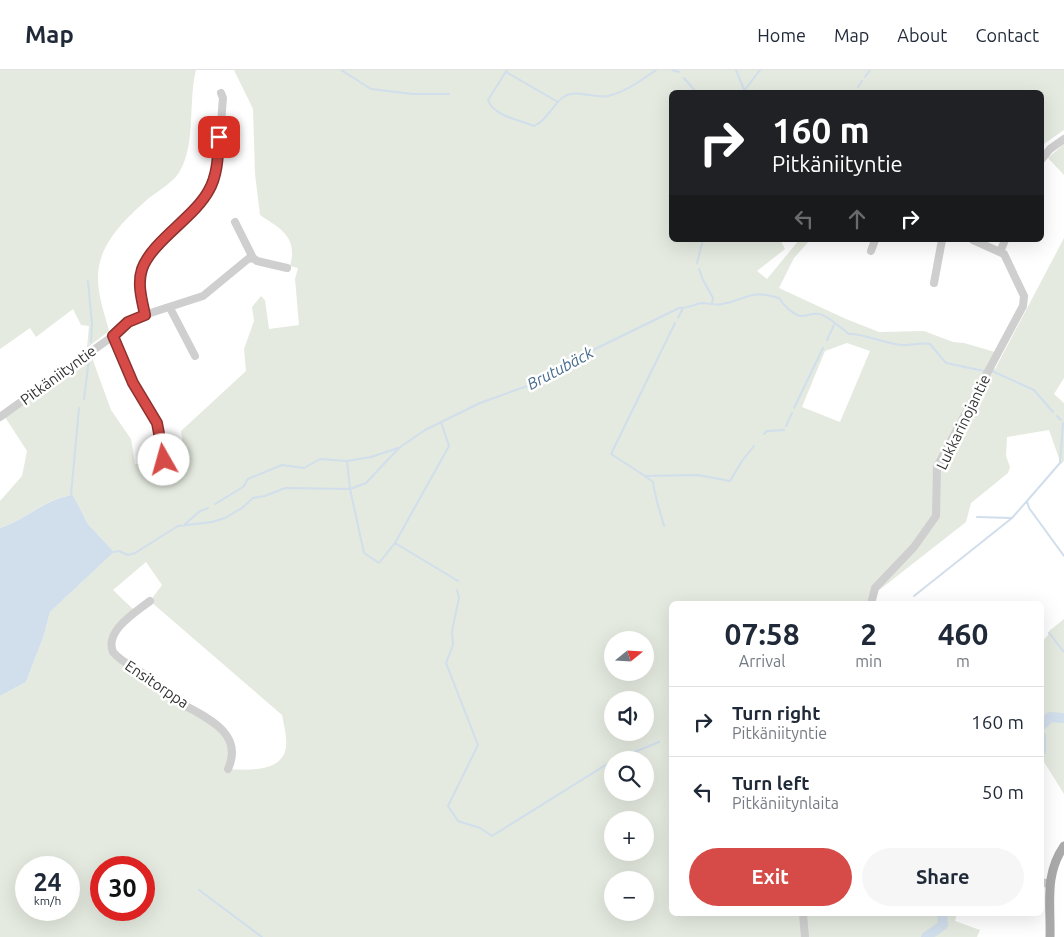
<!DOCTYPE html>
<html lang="en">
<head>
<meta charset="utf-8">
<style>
	:root { --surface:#fff; --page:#f6f6f7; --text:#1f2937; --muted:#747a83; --line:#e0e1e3; --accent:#d64b47 }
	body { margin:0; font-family:Ubuntu,sans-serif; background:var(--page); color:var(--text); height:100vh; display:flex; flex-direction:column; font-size:19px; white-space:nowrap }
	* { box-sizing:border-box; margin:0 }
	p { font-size:16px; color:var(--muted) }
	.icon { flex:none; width:28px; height:28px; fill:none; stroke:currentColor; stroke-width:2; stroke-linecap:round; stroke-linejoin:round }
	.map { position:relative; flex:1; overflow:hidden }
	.drawer { position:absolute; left:669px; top:531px; width:375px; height:315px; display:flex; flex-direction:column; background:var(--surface); border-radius:8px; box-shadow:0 5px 20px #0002 }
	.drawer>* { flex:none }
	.top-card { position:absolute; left:669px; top:20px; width:375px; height:152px; border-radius:8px; box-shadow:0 5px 20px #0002; background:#202124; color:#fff; overflow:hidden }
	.needle { width:32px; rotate:72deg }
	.buttons { position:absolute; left:604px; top:561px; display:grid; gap:10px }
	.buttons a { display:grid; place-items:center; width:50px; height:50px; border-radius:50%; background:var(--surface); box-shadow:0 5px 20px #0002; font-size:25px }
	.speed { position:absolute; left:15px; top:786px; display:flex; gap:10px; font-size:25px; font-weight:700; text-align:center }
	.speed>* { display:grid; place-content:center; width:65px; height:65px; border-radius:50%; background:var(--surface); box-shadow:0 5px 20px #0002; line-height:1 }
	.speed small { font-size:12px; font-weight:400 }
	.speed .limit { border:8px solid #d22; background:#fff; color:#111 }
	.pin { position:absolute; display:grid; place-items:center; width:42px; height:42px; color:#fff; margin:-21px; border-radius:10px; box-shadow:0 2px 8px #0006 }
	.me { position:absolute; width:55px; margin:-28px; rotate:353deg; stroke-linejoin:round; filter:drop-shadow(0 0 4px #0008) }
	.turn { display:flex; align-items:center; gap:18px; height:105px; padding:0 20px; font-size:22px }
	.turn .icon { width:65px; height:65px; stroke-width:2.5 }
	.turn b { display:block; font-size:35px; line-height:42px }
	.lanes { display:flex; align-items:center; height:48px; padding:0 20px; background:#0003; justify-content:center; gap:25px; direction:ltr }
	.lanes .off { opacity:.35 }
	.eta { display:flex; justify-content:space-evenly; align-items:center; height:85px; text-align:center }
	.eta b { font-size:30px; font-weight:700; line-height:35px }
	.button { display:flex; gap:10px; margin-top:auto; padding:10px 20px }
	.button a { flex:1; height:58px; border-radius:30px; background:var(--accent); color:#fff; font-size:20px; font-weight:700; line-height:58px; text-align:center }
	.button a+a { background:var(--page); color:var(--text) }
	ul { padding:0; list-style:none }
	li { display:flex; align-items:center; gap:15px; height:70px; padding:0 20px; border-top:1px solid var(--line) }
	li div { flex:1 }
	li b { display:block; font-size:19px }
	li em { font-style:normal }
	header { display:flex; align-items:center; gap:30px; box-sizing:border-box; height:70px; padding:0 25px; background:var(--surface); border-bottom:1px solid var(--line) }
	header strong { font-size:24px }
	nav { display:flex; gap:28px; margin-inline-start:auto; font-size:18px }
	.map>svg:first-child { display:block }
	.green { fill:#e4eadf; fill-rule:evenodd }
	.water { fill:#d1deeb }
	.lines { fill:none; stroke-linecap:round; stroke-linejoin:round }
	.stream { stroke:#d1deeb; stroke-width:2 }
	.river { stroke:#d1deeb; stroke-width:10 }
	.minor { stroke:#cfcfcf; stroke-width:8 }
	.major { stroke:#aaa; stroke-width:9 }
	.route-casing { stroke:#8b312e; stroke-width:12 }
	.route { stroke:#d64b47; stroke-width:9 }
	.labels { text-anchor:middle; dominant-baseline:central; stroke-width:5; stroke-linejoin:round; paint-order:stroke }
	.street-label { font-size:15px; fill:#323232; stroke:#fff }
	.water-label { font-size:16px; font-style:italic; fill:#466b8e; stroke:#fff }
</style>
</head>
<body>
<header>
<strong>Map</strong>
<nav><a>Home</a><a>Map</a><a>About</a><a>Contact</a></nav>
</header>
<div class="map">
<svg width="1064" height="867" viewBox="0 0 1064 867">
	<rect width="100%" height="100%" fill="#fff"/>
	<!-- green -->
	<path class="green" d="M0,0H196C188,31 196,73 180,101C175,111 158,121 149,128C125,149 97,175 98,209C98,226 105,245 109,261L87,278L89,256L81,255L73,239L36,267L30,258L0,279Z
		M234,0H1064V60L1041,76V22H671V170L781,171L785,179L757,201L767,209L799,170H810L794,188L779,218L846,249L879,262L924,261L953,272L964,273L995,282L987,294L995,299L1064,168V308L1054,324L1064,333V391L1061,394L1049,360L1007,367L1006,386L1010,397L1008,403L971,433L966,452L878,521L869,531L853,534H671V844H957L955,851L980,860L977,867H0V626L26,612L44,565L50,542L114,482L88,454L73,425C43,429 27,449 0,458V431L22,406L27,381L5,347L91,285L111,340L131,369L135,394L161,392L184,383L181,361L246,301L244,279L254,251L252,237L261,226L265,230L269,259L299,255L295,209L298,198L290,196C298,167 281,159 260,145L255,104L253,39ZM847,273L870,281L840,352L802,337L825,281ZM146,492L162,515L150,531L282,645C284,655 287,666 286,677C283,703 246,700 228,699V668L203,643L164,622L111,580L120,557L136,542L113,520ZM612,570H645V602H612ZM612,630H645V662H612ZM612,690H645V722H612ZM612,750H645V782H612ZM26,798H69V840H26ZM101,798H144V840H101ZM612,810H645V842H612Z
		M1064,74V105L1048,88Z
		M1064,549V724L1041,687V573L1049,564V561Z"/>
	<!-- water -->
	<path class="water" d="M73,425L88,454L114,482L50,542L44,565L26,612L0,626V458C27,449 44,429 73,425Z"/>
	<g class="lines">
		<!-- stream -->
		<path class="stream" d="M341,0L371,19L413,24H449
			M507,0L488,30C493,46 520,50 534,56C548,50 553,33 565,26C577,19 595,29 608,26C625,22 642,10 656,0
			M672,0L679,2
			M736,0L745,22
			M506,2L558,32
			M865,7L870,0
			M684,8L696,22
			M858,17L862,11
			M744,21L760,0
			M697,193L703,170
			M699,199L703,210L713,228L712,233
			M88,211L92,254L91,272
			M678,248L683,238
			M675,253L611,384L645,406L698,405L730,411L742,391L754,376
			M827,270L834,255
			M992,301L1034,320L1053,342
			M84,329L89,289
			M794,338L823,278
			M1057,346L1061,350
			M441,352L449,376L395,473L458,511
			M1063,353L1060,393L1027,431L1029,438L1064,486
			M786,356L792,343
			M764,364L767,361L784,360
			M347,391L350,419L364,483L379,493L395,473
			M645,406L653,412C655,428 660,441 664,456
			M71,425L79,338
			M215,434L243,417L248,409L282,395L304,398L320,389L347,391L371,387L398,378
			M977,447L1012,448L1027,431
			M185,454L200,441L208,438
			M114,482L119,481L128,485L135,483L178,456L212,452L225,448L242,438L253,428L265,426L285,418L350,419L366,413L399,378L425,360L480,333L544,310L587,283L679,238C689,239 694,234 702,233C709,233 716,236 722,234C749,229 749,219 779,228C783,235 795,247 803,246C809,245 814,243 819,244C825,244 844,260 849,264C863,263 885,274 902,275C911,276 920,272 930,274L946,293L984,301
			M457,520L459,528L452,561L453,575L446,593L478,675L448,736L458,751L480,758L492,766L612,691
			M914,526L1012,448
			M1049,563L1064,582
			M615,690L659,672
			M199,820L262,867"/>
		<!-- river -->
		<path class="river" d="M1041,656L1050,647L1064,648
			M1041,666V681
			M926,867L943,855L942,844"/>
		<!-- minor -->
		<path class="minor" d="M1041,90L1050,79L1064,69
			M235,152L253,188
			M871,181L875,170
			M1000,182L1005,170
			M253,188L257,191L287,198
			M934,213L942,170
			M170,238L195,286
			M145,245C134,187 152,184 189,145C196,137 205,128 210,118C222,91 220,57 223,28L221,23
			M113,266L133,313L157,353L164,390
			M0,347L113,266L135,248L203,226L248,189L253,188
			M150,531C136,542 104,561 113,582C122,593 136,598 147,606C156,612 162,621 170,627C194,643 247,658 228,699
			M871,534L875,518L914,477L936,446L937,397L1023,236L1024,226L1004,184L973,170
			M1041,812L1049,814
			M803,844L805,867"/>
		<!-- major -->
		<path class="major" d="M1050,867C1051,834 1044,805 1064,776"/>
	</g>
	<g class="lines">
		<!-- route casing -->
		<g class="route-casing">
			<path id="route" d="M164,390L157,353L133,313L113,266L128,252L145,245C142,230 137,214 142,199C152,171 195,147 209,120C218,104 218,84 219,67"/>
		</g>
		<!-- route -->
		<use href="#route" class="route"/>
	</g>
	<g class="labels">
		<!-- street labels -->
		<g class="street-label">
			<text transform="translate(58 305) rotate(-36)">Pitkäniityntie</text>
			<text transform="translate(963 352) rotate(-64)">Lukkarinojantie</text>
			<text transform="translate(157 614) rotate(34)">Ensitorppa</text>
		</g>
		<!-- water labels -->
		<g class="water-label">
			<text transform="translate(560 298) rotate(-28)">Brutubäck</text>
		</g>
	</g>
</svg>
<div class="buttons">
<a><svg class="needle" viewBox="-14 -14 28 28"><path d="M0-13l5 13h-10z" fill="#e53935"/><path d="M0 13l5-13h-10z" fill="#747a83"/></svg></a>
<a><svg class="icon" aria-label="sound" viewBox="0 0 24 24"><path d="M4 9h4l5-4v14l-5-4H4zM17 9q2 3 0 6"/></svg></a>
<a><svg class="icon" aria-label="search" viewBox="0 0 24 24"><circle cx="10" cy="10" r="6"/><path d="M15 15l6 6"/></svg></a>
<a>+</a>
<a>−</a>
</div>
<div class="speed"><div>24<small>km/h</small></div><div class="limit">30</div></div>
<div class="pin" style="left:219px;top:67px;background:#d93025"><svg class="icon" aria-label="arrive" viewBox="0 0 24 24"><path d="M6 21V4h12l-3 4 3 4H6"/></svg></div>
<svg class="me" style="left:164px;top:390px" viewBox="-20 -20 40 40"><circle r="19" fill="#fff"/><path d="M0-13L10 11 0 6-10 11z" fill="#d64b47"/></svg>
<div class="top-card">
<div class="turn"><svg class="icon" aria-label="right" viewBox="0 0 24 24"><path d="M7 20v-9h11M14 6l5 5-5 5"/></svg><div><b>160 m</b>Pitkäniityntie</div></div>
<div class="lanes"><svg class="icon off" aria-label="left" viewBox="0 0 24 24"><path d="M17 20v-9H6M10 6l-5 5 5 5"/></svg><svg class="icon off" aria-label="ahead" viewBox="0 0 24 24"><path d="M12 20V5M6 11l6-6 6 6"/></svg><svg class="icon" aria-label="right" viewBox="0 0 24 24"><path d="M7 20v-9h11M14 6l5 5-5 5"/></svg></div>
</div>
<section class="drawer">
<div class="eta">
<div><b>07:58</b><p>Arrival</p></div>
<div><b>2</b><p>min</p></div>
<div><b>460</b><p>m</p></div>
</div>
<ul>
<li><svg class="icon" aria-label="right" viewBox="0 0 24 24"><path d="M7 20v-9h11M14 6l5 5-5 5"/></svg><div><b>Turn right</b><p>Pitkäniityntie</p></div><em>160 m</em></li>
<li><svg class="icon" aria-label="left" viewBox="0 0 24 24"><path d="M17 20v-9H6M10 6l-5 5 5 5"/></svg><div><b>Turn left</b><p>Pitkäniitynlaita</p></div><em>50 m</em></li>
</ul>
<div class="button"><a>Exit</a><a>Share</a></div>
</section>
</div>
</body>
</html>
